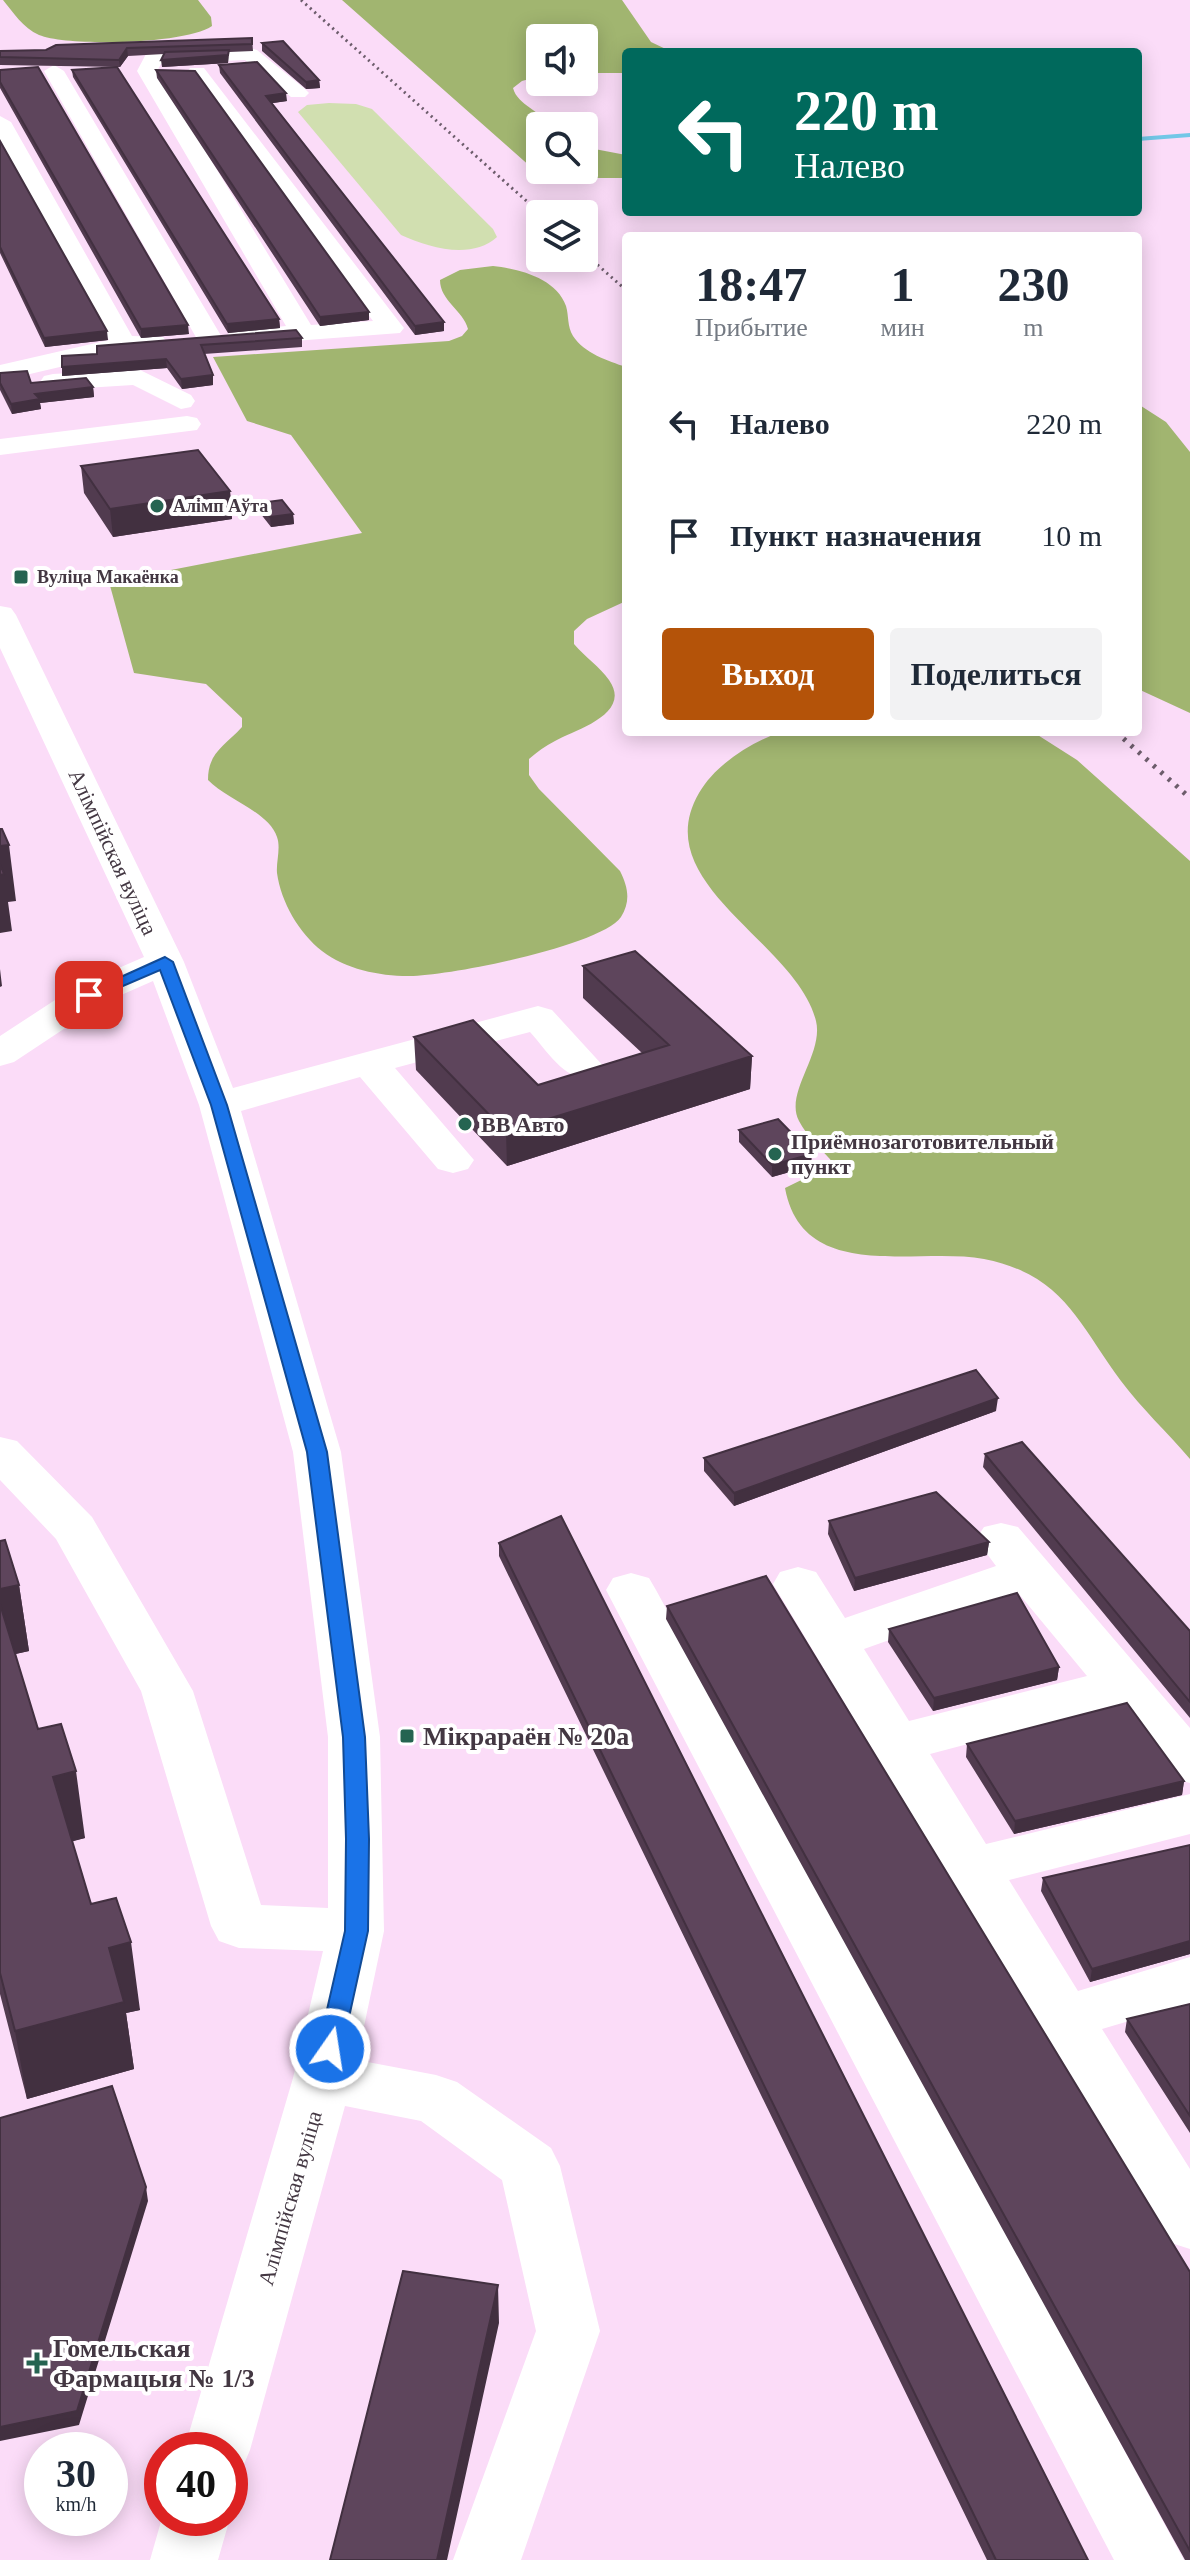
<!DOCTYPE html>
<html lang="ru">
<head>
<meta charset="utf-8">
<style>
	:root { --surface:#fff; --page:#f2f2f3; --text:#1f2937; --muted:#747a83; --accent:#b45309 }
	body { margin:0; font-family:"Times New Roman",serif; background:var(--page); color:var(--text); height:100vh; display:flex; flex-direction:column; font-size:30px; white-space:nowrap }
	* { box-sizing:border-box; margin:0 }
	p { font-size:26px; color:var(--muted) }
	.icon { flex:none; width:44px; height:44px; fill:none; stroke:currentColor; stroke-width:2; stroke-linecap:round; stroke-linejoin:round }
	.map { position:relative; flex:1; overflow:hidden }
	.sheet { position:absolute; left:622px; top:232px; width:520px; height:504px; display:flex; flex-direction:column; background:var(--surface); border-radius:8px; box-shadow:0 4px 20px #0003 }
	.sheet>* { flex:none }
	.hud { position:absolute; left:622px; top:48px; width:520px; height:168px; border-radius:8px; box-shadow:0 4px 20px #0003; background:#00695c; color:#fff; overflow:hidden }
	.tools { position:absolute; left:526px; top:24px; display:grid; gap:16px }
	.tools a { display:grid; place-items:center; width:72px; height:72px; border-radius:8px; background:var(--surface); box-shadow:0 4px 20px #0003; font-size:40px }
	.speed { position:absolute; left:24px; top:2432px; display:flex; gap:16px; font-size:40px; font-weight:700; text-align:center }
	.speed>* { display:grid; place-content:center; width:104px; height:104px; border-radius:50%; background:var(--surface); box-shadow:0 4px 20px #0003; line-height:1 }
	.speed small { font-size:20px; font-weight:400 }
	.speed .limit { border:12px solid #d22; background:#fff; color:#111 }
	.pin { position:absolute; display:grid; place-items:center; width:68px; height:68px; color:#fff; margin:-34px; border-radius:16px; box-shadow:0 4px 12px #0006 }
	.me { position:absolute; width:88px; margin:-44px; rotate:13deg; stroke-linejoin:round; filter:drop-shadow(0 0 6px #0008) }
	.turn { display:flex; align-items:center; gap:28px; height:168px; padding:0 40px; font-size:36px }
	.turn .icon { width:104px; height:104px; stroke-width:2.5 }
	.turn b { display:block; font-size:56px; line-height:68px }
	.eta { display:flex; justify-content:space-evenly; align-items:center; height:136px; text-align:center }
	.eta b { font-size:48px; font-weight:600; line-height:56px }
	.button { display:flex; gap:16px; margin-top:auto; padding:16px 40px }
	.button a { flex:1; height:92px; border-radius:8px; background:var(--accent); color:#fff; font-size:32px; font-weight:600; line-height:92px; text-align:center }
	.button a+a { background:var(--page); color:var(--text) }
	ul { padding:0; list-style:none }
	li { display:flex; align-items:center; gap:24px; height:112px; padding:0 40px }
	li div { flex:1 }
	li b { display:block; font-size:30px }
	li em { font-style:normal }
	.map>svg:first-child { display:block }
	.green { fill:#d1dfb0 }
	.forest { fill:#a1b570 }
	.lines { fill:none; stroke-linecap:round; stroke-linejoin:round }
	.stream { fill:#72c7e7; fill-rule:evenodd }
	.minor { fill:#fff; fill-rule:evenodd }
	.rail-far2 { stroke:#6c5c6b; stroke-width:3; stroke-dasharray:2 4; stroke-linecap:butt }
	.rail-far1 { stroke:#6c5c6b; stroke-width:4; stroke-dasharray:3 5; stroke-linecap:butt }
	.rail { stroke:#6c5c6b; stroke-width:5; stroke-dasharray:3 7; stroke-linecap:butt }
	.wall { fill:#513b4f }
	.shaded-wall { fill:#423040 }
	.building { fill:#5e455c; stroke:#423040; stroke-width:2 }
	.route { fill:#1a73e8; stroke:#114b97; stroke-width:2 }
	.poi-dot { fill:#256451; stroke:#fff; stroke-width:3 }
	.labels { text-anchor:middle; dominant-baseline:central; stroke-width:8; stroke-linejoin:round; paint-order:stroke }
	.far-poi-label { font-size:18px; font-weight:bold; fill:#433742; stroke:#fff; text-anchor:start }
	.street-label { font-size:22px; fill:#433742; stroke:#fff }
	.poi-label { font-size:22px; font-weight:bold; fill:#433742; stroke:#fff; text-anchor:start }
	.near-poi-label { font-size:26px; font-weight:bold; fill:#433742; stroke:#fff; text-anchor:start }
</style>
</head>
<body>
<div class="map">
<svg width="1190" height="2560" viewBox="0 0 1190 2560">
	<rect width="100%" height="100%" fill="#fbdcf8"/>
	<!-- green -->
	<path class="green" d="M329,103L356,104L372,109L493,229L497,237C472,260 429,248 401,235L298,112L307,105Z"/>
	<!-- forest -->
	<path class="forest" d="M3,0H198L211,17L212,26C187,44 69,47 39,35C23,28 13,12 3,0Z
		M342,0H622L651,42L672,52H626V73H584V38H540V76L522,81L513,88C518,106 541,110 549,126H540V170H584V147L626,155V178H561L532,168Z
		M493,266C519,269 556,278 566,306C569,316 567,326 573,336C584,353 608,361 626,367V601L587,619L574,631V644C585,657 600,667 609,680C633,714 575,730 555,741C545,746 537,752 529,759V775L539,789L620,871C628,887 631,901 621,917C601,946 445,977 408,976C379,976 345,969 322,951C299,933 281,902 277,873C276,862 281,848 277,837C269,812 226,799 208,780C208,752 225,746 242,727V718L206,684L134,673L109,582L362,533L291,435L247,421L213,357L449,341L462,336L468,329C463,310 440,301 440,280L460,270Z
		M1138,404L1166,422L1190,452V713L1138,689Z
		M780,732H1033L1077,760L1190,861V1459C1167,1432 1142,1409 1121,1381C1078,1323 1064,1275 984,1259C918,1246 803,1285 785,1188L834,1164C823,1150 807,1137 799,1121C784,1093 824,1054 816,1021C796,941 646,884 699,793C716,764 749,744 780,732Z"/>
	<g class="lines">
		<!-- stream -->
		<path class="stream" d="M1190,133V137L1138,141V137Z"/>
		<!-- minor -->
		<path class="minor" d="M250,48L257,50L305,89L309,93L305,97H291L245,60L161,64L157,71L311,325L373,321L190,76L187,72L190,68H204L400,323L404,328L400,333L239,345L230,342L226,337L230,332L286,326L137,71L146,54L153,52Z
			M54,65L64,71L223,339L219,344H201L197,339L44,71Z
			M0,116L11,122L132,336L163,337L167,342L163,347L124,352L0,381V365L109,340L0,142Z
			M138,369L191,395L195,401L191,407L181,409L133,385L53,390L44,388L40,382L44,376L53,374Z
			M187,416L197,418L201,424L197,430L0,455V439Z
			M0,606L11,608L16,615L184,962L233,1088L538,1006L552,1010L606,1069L600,1077C567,1086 550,1054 530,1032L395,1068L474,1160L468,1169L453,1173L438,1169L360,1077L241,1111L341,1452L380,1737L384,1931L357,2060L436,2075L457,2082L551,2148L560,2166L600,2331L521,2560H453L536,2331L502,2180L421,2121L345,2106L250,2450L241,2471L230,2475V2450H184L293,2078L323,1951L239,1948L219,1941L211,1926L141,1691L56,1539L0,1480V1437L17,1441L92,1517L193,1691L261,1905L328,1908V1737L293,1452L199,1105L153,981L103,1003L14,1062L0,1066V1036L75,987L144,957L0,648Z
			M1001,1523L1018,1527L1190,1728V1783L1171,1778L1112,1706L930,1754L986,1844L1190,1794V1834L1009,1880L1078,1991L1190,1957V2003L1102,2029L1190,2169V2249L1168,2242L773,1584L780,1572L798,1567L816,1572L845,1618L996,1566L976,1539L984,1527ZM1019,1594L1087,1676L909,1721L864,1649Z
			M631,1573L649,1578L656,1590L1184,2560H1114L606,1590L613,1578Z
			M162,2518H230L218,2560H150Z"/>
		<!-- rail-far2 -->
		<path class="rail-far2" d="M301,0L541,214
			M584,253L626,290"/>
		<!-- rail-far1 -->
		<path class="rail-far1" d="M623,288L626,290"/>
		<!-- rail -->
		<path class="rail" d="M1116,732L1190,798"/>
	</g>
	<!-- wall -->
	<path class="wall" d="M252,38L253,51L229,52L228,63L162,67L164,54L128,56L120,67L0,65V51L46,50Z
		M262,43L319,80L320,88L306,89L262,51Z
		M219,65L287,101L272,103L444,322V331L415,335L220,73Z
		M0,70L189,334L141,338L0,88Z
		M72,70L279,319L280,328L228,333L73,77Z
		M156,70L369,320L320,326L157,78Z
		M0,141L108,340L45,347L0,253Z
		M302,338V347L204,354L213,375V385L182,389L167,368L62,376L97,354V346Z
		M0,373L31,383L93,387L94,397L40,403L41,409L12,414L0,390Z
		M81,466L230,491L232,519L113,537L84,493Z
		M260,503L293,514L294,524L271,527L260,513Z
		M583,966L752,1056L750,1089L507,1166L416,1070L414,1037L538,1085L642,1053L583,998Z
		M739,1130L811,1166L772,1177L739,1142Z
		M996,1411L734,1506L704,1471V1458Z
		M985,1454L1190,1631V1718L983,1467Z
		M829,1521L989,1542L987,1555L854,1591L828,1534Z
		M0,1541L19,1585L29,1651L15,1654L38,1729L85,1838L72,1841L91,1904L140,2010L126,2013L134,2069L27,2099L0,1994Z
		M499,1543L1088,2560H987L499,1556Z
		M667,1606L1190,2272V2560H1185L666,1619Z
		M889,1629L1059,1667L1057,1680L933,1711L888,1642Z
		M967,1744L1184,1781L1182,1795L1014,1834L966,1757Z
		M1190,1845V1954L1090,1982L1041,1891L1043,1878Z
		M1190,2004V2133L1125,2032L1127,2019Z"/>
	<!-- shaded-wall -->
	<path class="shaded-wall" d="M127,48L128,56L120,67L119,60Z
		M229,50L228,63L162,67L161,60Z
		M319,80L320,88L306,89V82Z
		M286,93L287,101L267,104L266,96Z
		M369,312V320L320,326V317Z
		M279,319L280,328L228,333L227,324Z
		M444,322V331L415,335V326Z
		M188,325L189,334L141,338V329Z
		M107,331L108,340L45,347L44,338Z
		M166,359L167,368L62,376V367Z
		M213,375V385L182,389L181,379Z
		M93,387L94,397L40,403L41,409L12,414L11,404L35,394Z
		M230,491L232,519L113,537L110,509Z
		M293,514L294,524L271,527L270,517Z
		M9,845L16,901L8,902L12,931L0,933V846Z
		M0,969L2,986L0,987Z
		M752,1056L750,1089L507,1166L506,1132Z
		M812,1154L811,1166L772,1177V1165Z
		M998,1398L996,1411L734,1506V1493Z
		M989,1542L987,1555L854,1591L855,1578Z
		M19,1585L29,1651L7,1656L0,1615V1589Z
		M1059,1667L1057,1680L933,1711L934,1698Z
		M76,1771L85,1838L63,1844L53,1777Z
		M1184,1781L1182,1795L1014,1834L1015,1821Z
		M1190,1941V1954L1090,1982L1092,1969Z
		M131,1942L140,2010L126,2013L134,2069L27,2099L15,2031L109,1948Z
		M146,2187L148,2201L79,2425L0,2441V2427Z
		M498,2285L499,2323L447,2560H437Z"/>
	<!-- building -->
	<path class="building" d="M252,38V44L127,48L119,60L0,57V51L46,50L56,45Z
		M283,41L319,80L306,82L262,43Z
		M229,50L228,55L161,60L165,52Z
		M257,62L286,93L266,96L444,322L415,326L219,65Z
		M38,67L188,325L141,329L0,82V70Z
		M117,67L279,319L227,324L72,70Z
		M156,70L195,71L369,312L320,317Z
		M0,141L107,331L44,338L0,247Z
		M296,330L302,338L201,345L213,375L181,379L166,359L62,367V356L97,354V346Z
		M27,371L31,383L86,378L93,387L35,394L40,399L11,404L0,383V373Z
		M198,450L230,491L110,509L81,466Z
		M282,500L293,514L270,517L260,503Z
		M0,829H2L9,845L0,846Z
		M0,864L4,874L0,875Z
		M635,951L752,1056L506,1132L414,1037L473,1020L538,1085L669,1045L583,966Z
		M778,1119L812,1154L772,1165L739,1130Z
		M976,1370L998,1398L734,1493L704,1458Z
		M1022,1442L1190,1631V1702L985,1454Z
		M936,1492L989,1542L855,1578L829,1521Z
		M561,1516L1088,2560H996L499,1543Z
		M5,1540L19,1585L0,1589V1541Z
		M766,1576L1190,2272V2551L667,1606Z
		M1017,1593L1059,1667L934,1698L889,1629Z
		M0,1604L38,1729L61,1724L76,1771L53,1777L91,1904L116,1898L131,1942L109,1948L124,2002L15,2031L0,1973Z
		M1127,1703L1184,1781L1015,1821L967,1744Z
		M1190,1845V1941L1092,1969L1043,1878Z
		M1190,2004V2116L1127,2019Z
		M112,2086L146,2187L77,2411L0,2427V2118Z
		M403,2271L498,2285L437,2560H330Z"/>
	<!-- route -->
	<path class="route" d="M165,957L173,962L227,1105L327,1452L365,1737L369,1839L368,1931L342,2049L338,2056L330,2059L321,2056L318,2049L345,1931L346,1839L343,1737L307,1452L211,1105L160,970L95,998H83L81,995Z"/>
	<!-- markers -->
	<g class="poi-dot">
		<circle cx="157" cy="506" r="8"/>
		<rect x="13" y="569" width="16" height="16" rx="4"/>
		<circle cx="465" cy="1124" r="8"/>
		<circle cx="775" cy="1154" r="8"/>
		<rect x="399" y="1728" width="16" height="16" rx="4"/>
		<path d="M33 2351h8v8h8v8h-8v8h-8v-8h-8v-8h8z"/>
	</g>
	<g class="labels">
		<!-- far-poi labels -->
		<g class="far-poi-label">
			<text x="173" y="506">Алімп Аўта</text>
			<text x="37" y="577">Вуліца Макаёнка</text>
		</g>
		<!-- street labels -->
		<g class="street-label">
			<text transform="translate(113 852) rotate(65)">Алімпійская вуліца</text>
			<text transform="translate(290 2198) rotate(-74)">Алімпійская вуліца</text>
		</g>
		<!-- poi labels -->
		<g class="poi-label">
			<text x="481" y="1124">ВВ Авто</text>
			<text x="791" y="1141">Приёмнозаготовительный<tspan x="791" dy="25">пункт</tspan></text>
		</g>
		<!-- near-poi labels -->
		<g class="near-poi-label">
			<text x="423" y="1736">Мікрараён № 20а</text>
			<text x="53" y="2348">Гомельская<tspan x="53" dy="30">Фармацыя № 1/3</tspan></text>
		</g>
	</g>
</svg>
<div class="tools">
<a><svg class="icon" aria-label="sound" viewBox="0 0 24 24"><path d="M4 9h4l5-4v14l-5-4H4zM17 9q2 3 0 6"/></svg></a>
<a><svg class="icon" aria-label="search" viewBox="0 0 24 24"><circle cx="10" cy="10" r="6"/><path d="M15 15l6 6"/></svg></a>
<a><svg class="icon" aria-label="layers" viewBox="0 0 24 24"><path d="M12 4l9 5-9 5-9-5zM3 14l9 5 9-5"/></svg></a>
</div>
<div class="speed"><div>30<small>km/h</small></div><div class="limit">40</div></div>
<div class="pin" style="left:89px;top:995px;background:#d93025"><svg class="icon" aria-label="arrive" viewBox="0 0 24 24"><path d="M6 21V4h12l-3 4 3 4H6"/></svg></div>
<svg class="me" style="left:330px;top:2049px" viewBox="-20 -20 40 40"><circle r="17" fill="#1a73e8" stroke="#fff" stroke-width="3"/><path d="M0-11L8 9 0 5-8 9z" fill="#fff"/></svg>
<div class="hud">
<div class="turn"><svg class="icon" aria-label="left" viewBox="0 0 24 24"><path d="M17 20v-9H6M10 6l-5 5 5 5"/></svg><div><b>220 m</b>Налево</div></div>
</div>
<section class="sheet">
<div class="eta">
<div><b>18:47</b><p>Прибытие</p></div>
<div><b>1</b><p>мин</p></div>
<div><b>230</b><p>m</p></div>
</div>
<ul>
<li><svg class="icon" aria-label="left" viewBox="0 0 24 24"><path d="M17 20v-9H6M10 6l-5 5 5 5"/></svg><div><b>Налево</b></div><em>220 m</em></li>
<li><svg class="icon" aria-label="arrive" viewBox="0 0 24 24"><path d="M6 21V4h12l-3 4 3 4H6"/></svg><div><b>Пункт назначения</b></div><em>10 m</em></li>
</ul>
<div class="button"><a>Выход</a><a>Поделиться</a></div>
</section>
</div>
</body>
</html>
